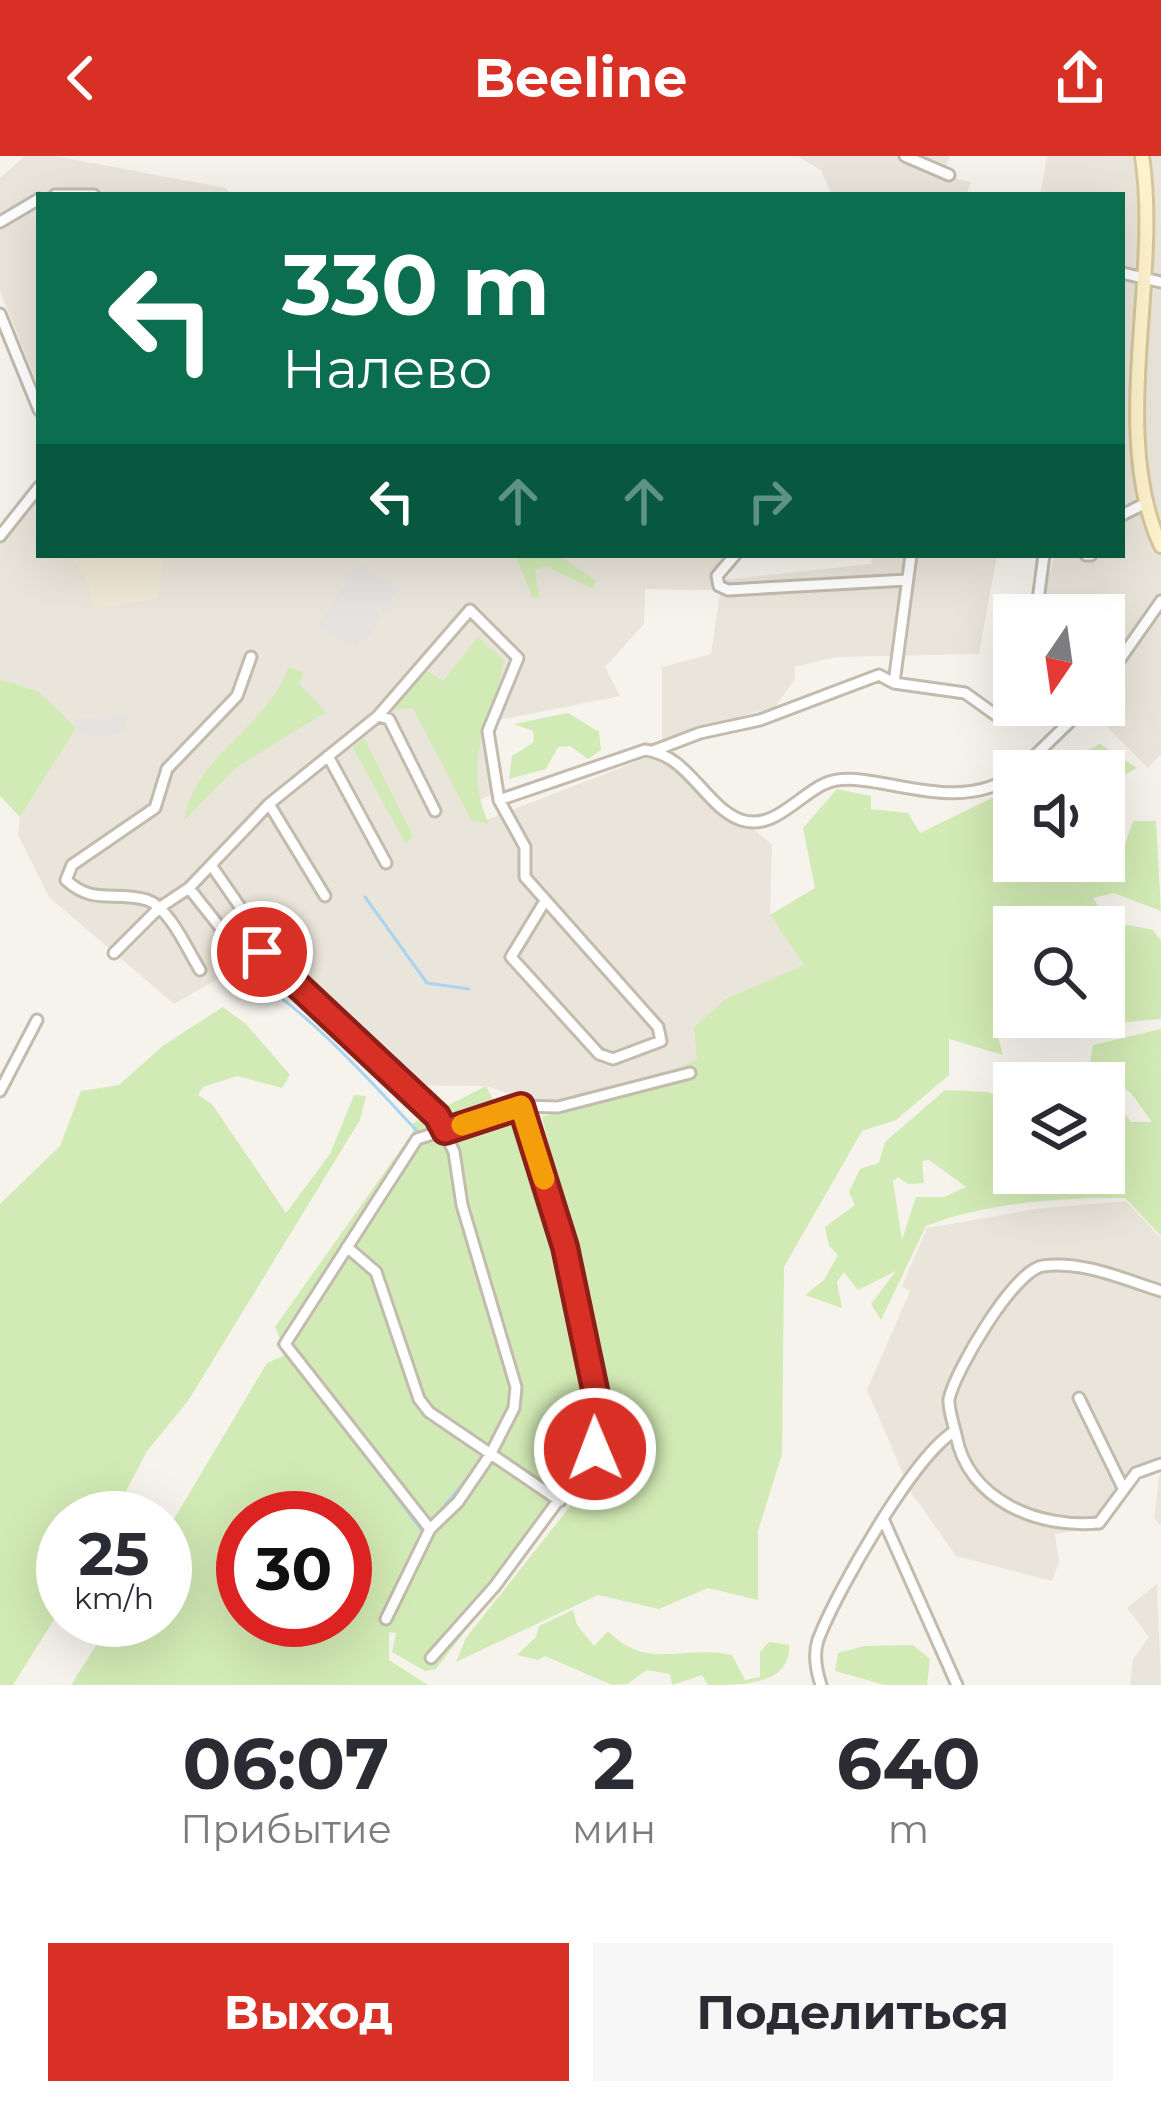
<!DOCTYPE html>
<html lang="ru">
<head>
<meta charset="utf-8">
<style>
	:root { --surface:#fff; --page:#f7f7f7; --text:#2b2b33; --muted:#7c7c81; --accent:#d93025 }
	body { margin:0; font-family:Montserrat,sans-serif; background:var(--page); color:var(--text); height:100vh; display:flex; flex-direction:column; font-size:45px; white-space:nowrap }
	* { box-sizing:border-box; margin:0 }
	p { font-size:39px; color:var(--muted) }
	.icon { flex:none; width:66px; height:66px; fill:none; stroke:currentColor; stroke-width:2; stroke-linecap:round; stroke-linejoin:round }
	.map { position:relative; height:1529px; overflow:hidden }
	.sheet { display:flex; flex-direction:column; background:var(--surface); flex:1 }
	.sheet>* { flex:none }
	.hud { position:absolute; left:36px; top:36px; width:1089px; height:366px; border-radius:0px; box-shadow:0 12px 48px #0002; background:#0b6e4f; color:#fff; overflow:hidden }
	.needle { width:78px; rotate:193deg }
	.buttons { position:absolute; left:993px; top:438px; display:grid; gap:24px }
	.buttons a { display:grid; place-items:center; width:132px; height:132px; border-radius:0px; background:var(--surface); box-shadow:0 12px 48px #0002; font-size:60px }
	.speed { position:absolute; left:36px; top:1335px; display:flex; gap:24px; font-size:60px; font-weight:700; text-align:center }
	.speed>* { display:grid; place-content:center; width:156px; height:156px; border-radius:50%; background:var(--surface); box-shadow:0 12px 48px #0002; line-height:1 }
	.speed small { font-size:30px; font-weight:400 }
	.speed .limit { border:18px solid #d22; background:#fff; color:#111 }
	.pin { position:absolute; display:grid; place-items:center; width:102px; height:102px; color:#fff; margin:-51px; border:6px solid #fff; border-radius:50%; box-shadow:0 3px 12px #0007 }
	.me { position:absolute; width:132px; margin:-66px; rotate:359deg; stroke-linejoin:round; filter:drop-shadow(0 0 9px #0008) }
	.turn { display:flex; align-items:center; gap:42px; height:252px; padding:0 48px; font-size:54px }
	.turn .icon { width:156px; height:156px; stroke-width:2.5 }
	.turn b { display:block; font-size:84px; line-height:102px }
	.lanes { display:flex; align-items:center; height:114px; padding:0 48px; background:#0003; justify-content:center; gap:60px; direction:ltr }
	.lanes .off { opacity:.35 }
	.eta { display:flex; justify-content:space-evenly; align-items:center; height:204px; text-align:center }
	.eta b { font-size:72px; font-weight:700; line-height:84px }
	.primary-button { display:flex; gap:24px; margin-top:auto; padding:24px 48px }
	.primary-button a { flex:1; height:138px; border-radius:0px; background:var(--accent); color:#fff; font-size:48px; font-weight:700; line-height:138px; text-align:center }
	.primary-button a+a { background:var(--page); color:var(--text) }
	header { display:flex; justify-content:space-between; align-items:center; height:156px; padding:0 48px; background:var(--accent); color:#fff; font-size:54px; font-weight:700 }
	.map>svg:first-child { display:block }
	.residential { fill:#eae5da }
	.education { fill:#efe8d6 }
	.green { fill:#d2eab5; fill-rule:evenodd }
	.parking { fill:#e5e3e0 }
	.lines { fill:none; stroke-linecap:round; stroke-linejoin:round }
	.stream { stroke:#a9d4f2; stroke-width:3 }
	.street-casing { stroke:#c2bbae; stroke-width:15 }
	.secondary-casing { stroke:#d6c79b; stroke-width:18 }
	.street { stroke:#fff; stroke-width:9 }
	.secondary { stroke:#fff3cd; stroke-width:12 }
	.route-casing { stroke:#8d1f18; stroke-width:30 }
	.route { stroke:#d93025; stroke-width:21 }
	.slow { stroke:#f59e0b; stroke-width:21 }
</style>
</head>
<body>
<header><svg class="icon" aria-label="back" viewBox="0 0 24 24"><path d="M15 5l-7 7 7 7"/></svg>Beeline<svg class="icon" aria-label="share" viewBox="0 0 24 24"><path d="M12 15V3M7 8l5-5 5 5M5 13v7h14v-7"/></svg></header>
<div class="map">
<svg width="1161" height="1529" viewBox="0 0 1161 1529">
	<rect width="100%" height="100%" fill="#f6f3ec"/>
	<!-- residential -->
	<path class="residential" d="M25,0H55L226,32L231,39H39V232L0,135V22Z
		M797,0H950L942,20L971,26L966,39H832L821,14Z
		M1047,0H1161V598L1148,612L1095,559L1111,526L1104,521V459H1085L1083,452L1043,440L1055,399H1122V39H1040Z
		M39,342V399H730L715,419L712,434L645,433L644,468L605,511L620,540L484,567L494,637L478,645L486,664L664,595L772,689L770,759L805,809L727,842L698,903L641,929L539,947L486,930L398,929L252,803L174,848L49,741L18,679L20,661L75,572L38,535L0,523V388Z
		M873,399H997L979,498L836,501L794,511L795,523L775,551L662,583V511L711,498L722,424L871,408Z
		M1126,1045L1161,1082V1370L1154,1362L1160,1315L1154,1313L1138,1321L1101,1371L1055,1378L1059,1406L1052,1425L956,1400L911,1336L867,1234L910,1135L902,1130L927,1072L1036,1053Z
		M1157,1428L1161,1529H1130L1133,1503L1149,1481L1127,1452Z"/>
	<!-- education -->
	<path class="education" d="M71,399H164L157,442L93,453L88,429Z"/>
	<!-- green -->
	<path class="green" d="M515,399H559L596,425L593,433L545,410L535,415L539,441L533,442Z
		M478,481L504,504C494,565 459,600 489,668L471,664L413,552L395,554L397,541L427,515L443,525Z
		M289,511L304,517L299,528L326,556L234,613L184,665C195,597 262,578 289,511Z
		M0,523L38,535L76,572L20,661L0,640Z
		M568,557L599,576L601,594L588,603L570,590L558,591L546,613L509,623L512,600L534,586L533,575L514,568Z
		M364,582L413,680L406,688L353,592Z
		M1100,588L1137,612L1104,631V615H1045Z
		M1014,631V705H1104V656L1125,688L1133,665H1156L1161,755L1114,737L1093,742L1108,765L1153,774L1161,785V863L1116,867L1041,862L997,877L1003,899L949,883V919L896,964L862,975L784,1111L782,1298L758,1375V1444L708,1432L659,1453L598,1439L456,1506L466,1482L602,1310L609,1289L436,1513L425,1515L392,1496L396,1477L389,1476V1504L428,1529H71L112,1464H165V1378L267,1207L287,1198L275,1171L413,976L412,968L429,958L401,934L410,923L441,953L486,930L499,955L534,946L582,1122L542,961L641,929L697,903L694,871L727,842L804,809L770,759L815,732L803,672L837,633L871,640V653L908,657L920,677ZM1014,771H1104V861H1014ZM243,1362H345V1464H243Z
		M223,851L247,869L290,919L282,932L237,920L203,931L198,939L212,948L286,1057L330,998L354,939L366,940L360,964L188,1245L147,1295L112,1362H63V1449L13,1529H0V1048L60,990L81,935L119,929L164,889Z
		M1161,873V1080L1125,1042C1062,1041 985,1047 926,1070L881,1164L871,1148L896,1115L858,1134L844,1116L837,1126L842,1152L805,1139L824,1124L838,1099L829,1090L825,1071L855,1049L849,1036L860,1013L879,1007L885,986L945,934L987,936L1014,946V1017H1104V930L1131,966H1152L1131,937L1090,908L1093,889ZM929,1004L966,1031L944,1041H916L902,1084L893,1025L898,1021L908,1028L924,1027L922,1005Z
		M573,1454L577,1469L594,1490L608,1475C648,1516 682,1488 732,1499L745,1524L760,1521V1496L769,1486L789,1489C791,1529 743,1529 708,1529L702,1519L672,1529L670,1518L647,1514L627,1528L612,1529L545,1500L538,1504L517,1499L536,1481L539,1470Z
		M913,1489L930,1503L927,1529H885L835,1515L838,1497L864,1490Z"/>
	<!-- parking -->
	<path class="parking" d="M357,408L400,431L384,456L379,454L380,463L367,485L362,482L355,493L318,470Z
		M129,559L122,578L87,581L75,571L74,563Z"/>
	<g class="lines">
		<!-- stream -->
		<path class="stream" d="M365,741L427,827L469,833
			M239,816C295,840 373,928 417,975L411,984
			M298,1212L278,1188L344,1087
			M345,1272L423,1376
			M437,1359L474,1314
			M520,1404L613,1278L625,1289
			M442,1498L460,1476"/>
		<!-- street casing -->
		<g class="street-casing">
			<path id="street" d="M905,0L949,19
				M55,39H94
				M0,66L39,43
				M1122,117L1161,126
				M0,158L39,254
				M1122,359L1146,347
				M0,380L39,331
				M735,399L717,420L719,430L728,434L907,424
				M1086,399H1091
				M1036,459L1044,399
				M1104,526L1161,445
				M894,527L911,399
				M378,560L389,563L435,655
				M653,595L700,577L760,564L879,519L894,527L965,537L1000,562L1023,549
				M328,600L386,707
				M1019,615L1087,549
				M499,644L525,691V721L658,871L661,885L613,903L599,898L511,801L545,745
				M269,648L325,740
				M211,709L263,784
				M189,732L241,798L259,791L437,960L454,996L462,1049L516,1231L514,1252L490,1299L458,1346L430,1373L386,1463
				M114,797L159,752L189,732L269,648L378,560L470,454L518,502L488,575L499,644L645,594C689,599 704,650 741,664C773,675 798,640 824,628C866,607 950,664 1014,619
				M200,814C188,795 169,751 147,744C114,734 94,750 66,724L72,709L155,652L167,613L237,540L251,501
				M0,935L37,864
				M347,1091L376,1116L419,1243L429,1256L560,1345
				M1161,1135C1126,1124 1081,1104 1043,1110C1014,1114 955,1215 949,1243C948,1253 954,1269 956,1279C968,1344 1038,1373 1099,1367L1136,1317L1161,1308
				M1079,1242L1123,1332
				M884,1365L957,1529
				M430,1373L285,1188L417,983L521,950L558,951L690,917
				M431,1502L495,1430L605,1281L565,1091L521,950
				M821,1529C816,1514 813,1499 818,1484C836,1436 914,1299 955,1275"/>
		</g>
		<!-- secondary casing -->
		<g class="secondary-casing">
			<path id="secondary" d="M1142,0C1161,120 1109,279 1161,390"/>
		</g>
		<!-- street -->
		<use href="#street" class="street"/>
		<!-- secondary -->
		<use href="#secondary" class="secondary"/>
	</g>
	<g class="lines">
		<!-- route casing -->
		<g class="route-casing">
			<path id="route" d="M262,796L437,960L445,975L521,950L565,1091L605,1281L595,1293"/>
		</g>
		<!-- route -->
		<use href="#route" class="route"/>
		<!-- slow -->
		<path class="slow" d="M462,969L521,950L544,1023"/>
	</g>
</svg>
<div class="buttons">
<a><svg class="needle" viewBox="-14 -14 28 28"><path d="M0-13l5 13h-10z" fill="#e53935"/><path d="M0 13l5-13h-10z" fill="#7c7c81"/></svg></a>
<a><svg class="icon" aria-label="sound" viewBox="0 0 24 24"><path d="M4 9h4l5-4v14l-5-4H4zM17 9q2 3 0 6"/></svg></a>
<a><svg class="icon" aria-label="search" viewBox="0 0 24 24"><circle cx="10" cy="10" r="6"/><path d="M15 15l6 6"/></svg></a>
<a><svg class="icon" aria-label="layers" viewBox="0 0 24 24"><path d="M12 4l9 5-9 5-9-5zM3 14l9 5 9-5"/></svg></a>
</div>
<div class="speed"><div>25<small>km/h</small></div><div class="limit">30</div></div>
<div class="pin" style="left:262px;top:796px;background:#d93025"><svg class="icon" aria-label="arrive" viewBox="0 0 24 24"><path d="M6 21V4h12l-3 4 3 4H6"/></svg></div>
<svg class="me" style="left:595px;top:1293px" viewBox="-20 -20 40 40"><circle r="17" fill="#d93025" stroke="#fff" stroke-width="3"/><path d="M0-11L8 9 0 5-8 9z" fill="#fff"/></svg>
<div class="hud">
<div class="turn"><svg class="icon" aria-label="left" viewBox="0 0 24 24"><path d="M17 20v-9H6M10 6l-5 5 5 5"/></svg><div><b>330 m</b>Налево</div></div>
<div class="lanes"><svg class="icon" aria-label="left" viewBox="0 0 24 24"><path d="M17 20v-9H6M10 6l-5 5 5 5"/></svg><svg class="icon off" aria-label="ahead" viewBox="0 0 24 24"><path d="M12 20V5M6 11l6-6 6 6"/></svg><svg class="icon off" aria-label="ahead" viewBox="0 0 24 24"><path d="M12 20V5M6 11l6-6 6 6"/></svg><svg class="icon off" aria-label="right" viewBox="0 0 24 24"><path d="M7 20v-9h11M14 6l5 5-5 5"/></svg></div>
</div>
</div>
<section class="sheet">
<div class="eta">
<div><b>06:07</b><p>Прибытие</p></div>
<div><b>2</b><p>мин</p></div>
<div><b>640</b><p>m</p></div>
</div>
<div class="primary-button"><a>Выход</a><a>Поделиться</a></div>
</section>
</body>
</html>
